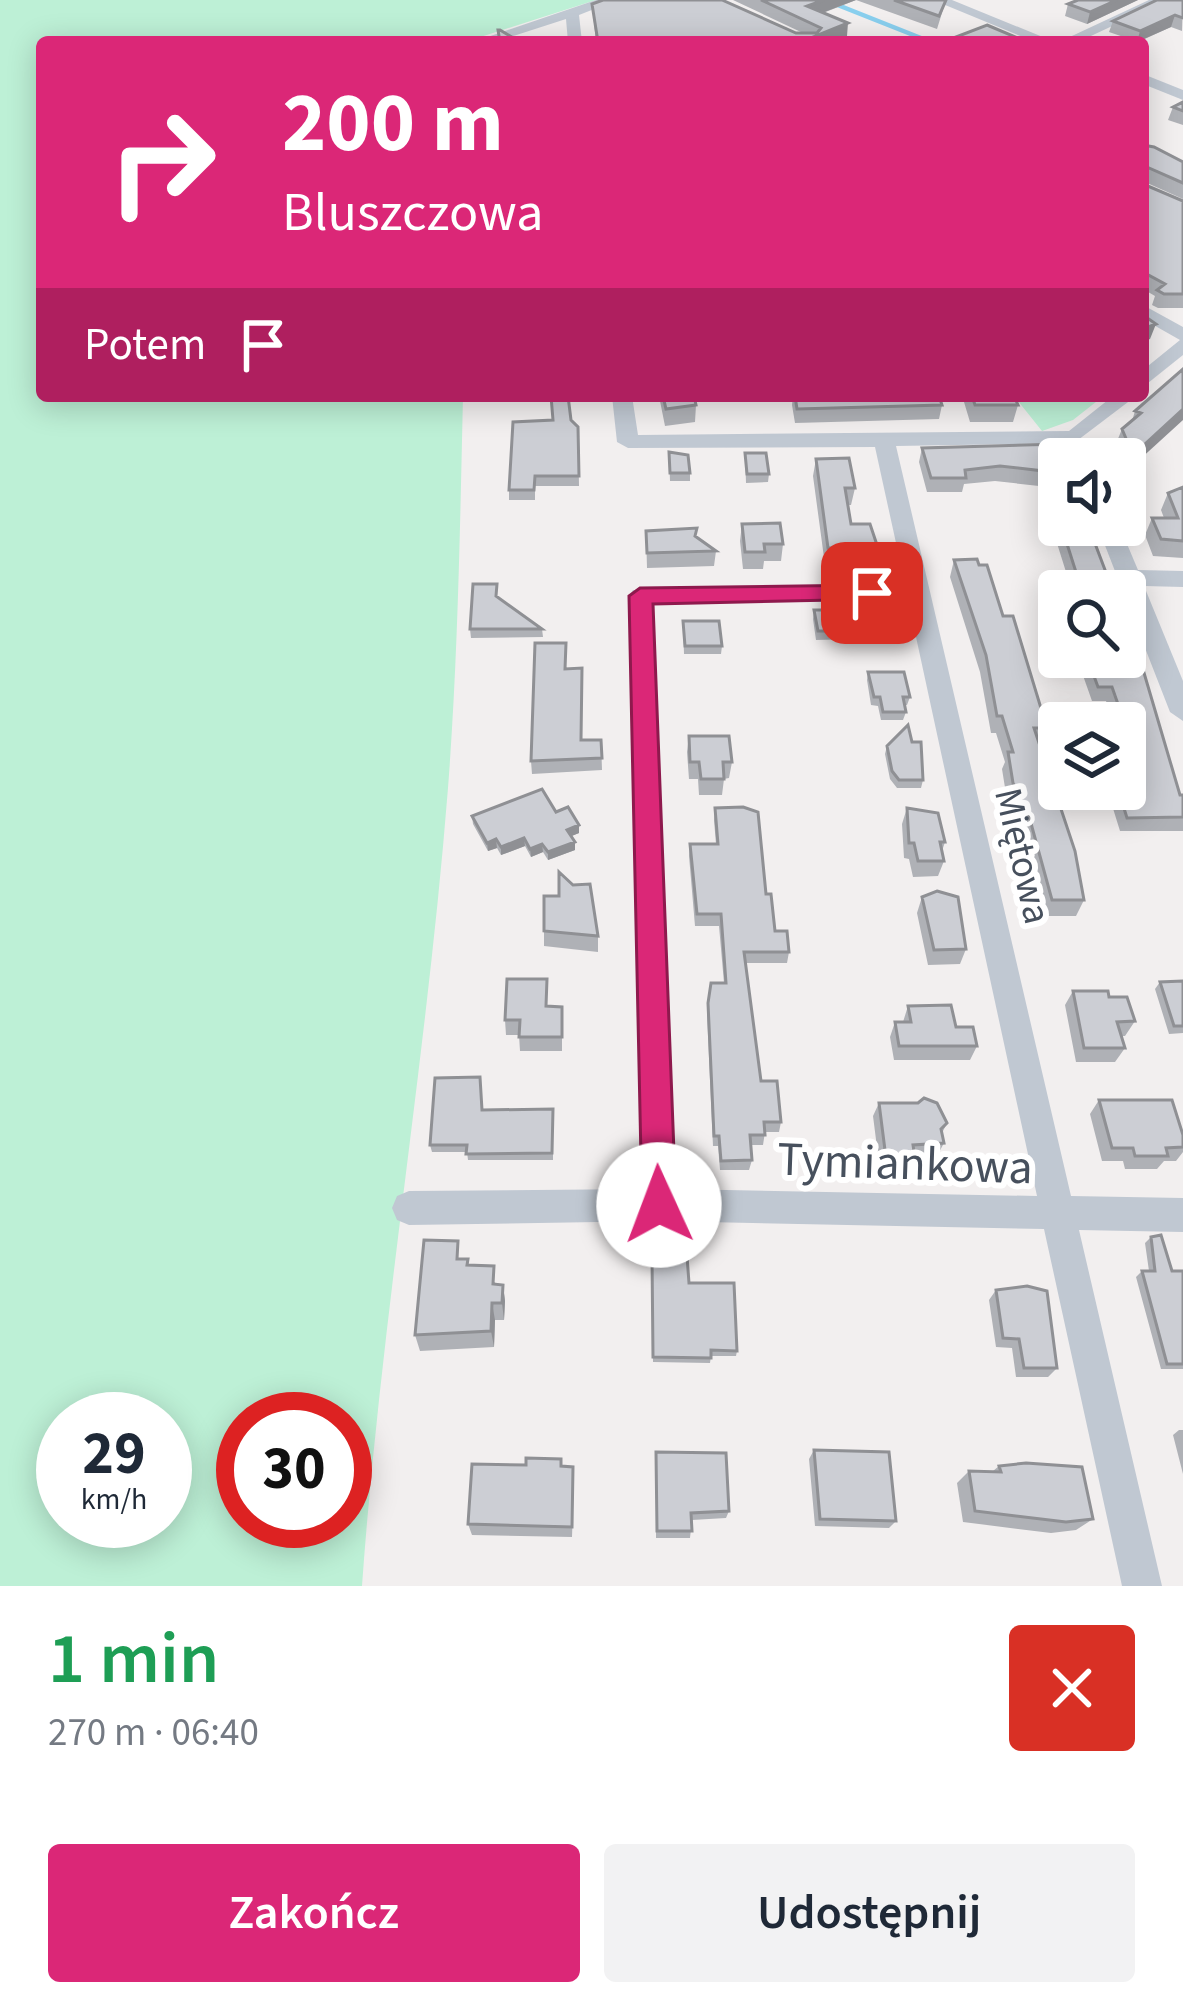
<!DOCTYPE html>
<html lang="pl">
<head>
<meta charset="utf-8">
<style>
	:root { --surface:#fff; --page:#f2f2f3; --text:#1f2937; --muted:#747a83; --accent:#db2777 }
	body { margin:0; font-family:"Source Sans 3",sans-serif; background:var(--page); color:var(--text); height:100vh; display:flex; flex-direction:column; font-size:45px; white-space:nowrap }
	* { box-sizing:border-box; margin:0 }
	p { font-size:39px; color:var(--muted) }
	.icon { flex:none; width:66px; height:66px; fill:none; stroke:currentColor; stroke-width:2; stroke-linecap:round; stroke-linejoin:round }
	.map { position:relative; height:1586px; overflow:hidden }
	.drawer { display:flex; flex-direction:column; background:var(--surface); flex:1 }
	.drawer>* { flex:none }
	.top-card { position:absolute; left:36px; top:36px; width:1113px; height:366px; border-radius:12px; box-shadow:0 6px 30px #0003; background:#db2777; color:#fff; overflow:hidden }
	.tools { position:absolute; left:1038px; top:438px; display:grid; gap:24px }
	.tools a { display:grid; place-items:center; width:108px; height:108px; border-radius:12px; background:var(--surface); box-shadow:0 6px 30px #0003; font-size:60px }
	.speed { position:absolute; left:36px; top:1392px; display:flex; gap:24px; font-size:60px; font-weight:700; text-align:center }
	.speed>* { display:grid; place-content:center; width:156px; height:156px; border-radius:50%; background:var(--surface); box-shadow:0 6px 30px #0003; line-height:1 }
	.speed small { font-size:30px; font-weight:400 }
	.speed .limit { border:18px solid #d22; background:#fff; color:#111 }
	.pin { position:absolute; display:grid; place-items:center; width:102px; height:102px; color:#fff; margin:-51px; border-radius:24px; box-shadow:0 6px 18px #0006 }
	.me { position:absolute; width:132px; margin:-66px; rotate:358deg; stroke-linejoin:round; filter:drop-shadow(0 0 9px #0008) }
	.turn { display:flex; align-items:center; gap:42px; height:252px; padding:0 48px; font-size:54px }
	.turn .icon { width:156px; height:156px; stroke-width:2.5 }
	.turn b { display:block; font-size:84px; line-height:102px }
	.then { display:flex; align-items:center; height:114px; padding:0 48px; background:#0003; gap:24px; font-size:45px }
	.round { display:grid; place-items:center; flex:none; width:126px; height:126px; border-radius:12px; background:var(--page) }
	.overview { display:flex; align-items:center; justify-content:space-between; height:204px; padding:0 48px }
	h1 { font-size:72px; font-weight:600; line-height:90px; color:#1e9e55 }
	.cta { display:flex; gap:24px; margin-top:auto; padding:24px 48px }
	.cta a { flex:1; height:138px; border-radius:12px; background:var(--accent); color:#fff; font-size:48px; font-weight:600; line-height:138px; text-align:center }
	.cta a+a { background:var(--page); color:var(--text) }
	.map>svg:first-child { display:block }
	.green { fill:#bdf0d6; fill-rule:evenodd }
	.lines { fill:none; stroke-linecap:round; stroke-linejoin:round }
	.stream { stroke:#89cfee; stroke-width:4.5 }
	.street { fill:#c0c8d2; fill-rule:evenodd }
	.wall { fill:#afb1b6 }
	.shaded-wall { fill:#8f9094 }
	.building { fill:#ccced4; stroke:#8f9094; stroke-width:3 }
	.route { fill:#db2777; stroke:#8e194d; stroke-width:3 }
	.labels { text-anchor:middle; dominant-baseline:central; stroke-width:12; stroke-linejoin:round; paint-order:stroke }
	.street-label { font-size:39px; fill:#47505d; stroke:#fff }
	.near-street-label { font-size:48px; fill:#47505d; stroke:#fff }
</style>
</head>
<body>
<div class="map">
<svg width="1183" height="1586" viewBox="0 0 1183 1586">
	<rect width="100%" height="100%" fill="#f2efef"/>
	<!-- green -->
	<path class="green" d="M0,0H596L465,42H42V396H463C460,526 458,658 448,788C427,1055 381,1319 362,1586H0ZM63,1419H165V1521H63ZM243,1419H345V1521H243Z
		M1014,396H1098L1101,398L1073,420L1042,431Z"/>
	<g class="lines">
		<!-- stream -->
		<path class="stream" d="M825,0L931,42"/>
		<!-- street -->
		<path class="street" d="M596,0H617L579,15L582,42H568L566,19L495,42H473Z
			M933,0H952L1055,42H1035Z
			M1149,0H1168L1078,42H1059Z
			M1143,74L1183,90V100L1143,84Z
			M1143,305L1183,327V355L1143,387V370L1180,340L1143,319Z
			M612,396H632L638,435L1069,431L1113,396H1136L1074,443L896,446L1071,1196L1183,1198V1232L1079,1230L1162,1586H1122L1044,1229L659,1221L409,1225L397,1220L392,1208L397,1196L409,1191L642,1189L629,596L633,590L905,584L875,447L628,448L617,442ZM908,600L1037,1196L675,1189L653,604Z
			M1097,525H1119L1138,570L1183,571V587L1144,586L1183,681V721L1170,712Z"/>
	</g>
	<!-- wall -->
	<path class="wall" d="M733,0H946L937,29L856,0L823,13L847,36L832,42H596L592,4L803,33Z
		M1078,0H1138L1087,24L1065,16L1068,4Z
		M1183,0L1182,31L1171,27L1138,42L1109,32L1113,21Z
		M1183,102V125L1168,120L1173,107Z
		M1143,145L1183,162V199L1145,182L1143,184L1183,201V308H1158L1152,305L1155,296L1143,289Z
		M1183,369L1126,472L1125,459H1121L1115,446L1122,429L1132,421L1135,411Z
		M659,396H694L696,405L695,422L665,426Z
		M793,396H939L942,405L939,419L795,423L792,405Z
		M965,396H1014L1018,405L1013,422H970L964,402Z
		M552,420H571L578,427L579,486H535V500H509V490Z
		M922,448L1059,459V525H1088L1113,591H1072L1039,486L995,481L964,484L962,492H927L919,462Z
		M669,452L690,473V481H670Z
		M745,453L769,474L768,482L746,483Z
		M816,459L855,488L851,505H848L851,524L878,548L874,565H825L813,476Z
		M1183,487V558L1153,556L1145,535L1152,518H1164L1161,510L1168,493Z
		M742,524L783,544L781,561H764L763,569H743L740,541Z
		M646,531L696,537L716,551L714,566L647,568Z
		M954,560L1003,616L1047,728L1040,745L1084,900L1076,916H1045L1022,832L1007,800L1002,769L1005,762L996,733H991L980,672L950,577Z
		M497,597L542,629L543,637L471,638L470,629Z
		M814,610L867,623L865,632L855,639L816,640L813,619Z
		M683,621L722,646L721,654H684Z
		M1084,657H1125L1180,795H1183V831H1120L1111,802L1117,789H1125V777L1127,773H1131L1125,756V723H1114L1106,701H1092L1080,667Z
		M566,669L581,740H601L602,770L532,774L531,761Z
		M868,672L910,697L907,705H904L906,712L903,720H881L878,706L871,705L867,680Z
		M689,736L732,762L729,778L724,779L722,795H699L698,779H689L687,752Z
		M887,746L923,780L921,788H897L890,779L885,754Z
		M715,808L766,894L775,931L789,952L787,963H746L761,1081L781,1122L779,1132H765L763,1145H751L752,1160L749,1170H720L718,1146H713L707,1014L711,983H724L719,926H695L689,856L690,844H716L714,820Z
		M907,808L945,842L942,851L944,861L938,876L913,877L909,859L904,858L902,824Z
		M556,812L579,825V833L571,836L575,850L548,860L543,852L531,857L525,846L501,855L497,848L488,851L473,824L472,816Z
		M922,897L966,949L960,964L928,965L917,913Z
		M544,931L598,936V952L544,946Z
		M1183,981V1033L1169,1034L1155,989L1160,982Z
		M1073,991L1109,997L1135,1021L1125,1036H1121L1125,1048L1115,1062H1076L1065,1005Z
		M547,1006L562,1007V1051H520L519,1035H506L505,1020Z
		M908,1006L956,1027L977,1046L970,1060H894L890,1037L895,1022H903Z
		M1099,1100L1183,1135V1152L1176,1161H1164L1157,1169H1125L1123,1161H1102L1090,1114Z
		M879,1103L947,1123L942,1133L944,1143L937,1156L915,1158L909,1171H880L873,1116Z
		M553,1109V1160H468L467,1152H432L430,1145L483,1110Z
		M1151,1237L1172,1271H1183V1369H1161L1136,1277L1142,1271H1149L1145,1243Z
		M462,1259L497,1284L503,1285L505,1301L504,1320H495L494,1347L420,1351L415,1335Z
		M652,1262L689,1283L737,1351L736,1356H711L710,1363L653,1362Z
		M996,1290L1057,1368L1048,1377H1016L1012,1348L996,1347L989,1300Z
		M1179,1430H1183V1474L1173,1435Z
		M814,1450L896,1521L889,1528L815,1526L809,1459Z
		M656,1452L729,1511L726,1518L692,1520L690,1538H656Z
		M561,1459L562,1466L574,1479L572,1537L472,1535L468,1524L526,1465Z
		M999,1466L1093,1519L1076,1530L1051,1533L963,1522L957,1483L969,1471H993Z"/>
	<!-- shaded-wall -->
	<path class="shaded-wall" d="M824,0H856L806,19L807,6Z
		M1117,0H1138L1087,24L1090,12Z
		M1175,15L1171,27L1137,42L1140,31Z
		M848,23L847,36L832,42H803Z
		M1156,324L1150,339L1143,342V329Z
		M1183,409V420L1126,472L1133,455Z
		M867,623L865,632L855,639L857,631Z
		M579,825V833L567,838V830Z
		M524,838L525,846L501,855V847Z
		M496,839L497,848L488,851L487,843Z
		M575,842V850L548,860V852Z
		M542,844L543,852L531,857L530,849Z
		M503,1285L505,1301L504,1320L502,1303Z
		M492,1303L495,1320L494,1347L491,1331Z"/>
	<!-- building -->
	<path class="building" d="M603,0H722L796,33H817L821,28L761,0H824L807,6L848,23L803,41L806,42H671L665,39L649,42H598L592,4Z
		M894,0H946L939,16Z
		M1078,0H1117L1090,12L1068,4Z
		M1157,0H1183V18L1175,15L1140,31L1113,21Z
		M987,25L1027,42H943Z
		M498,30H500L520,42H500Z
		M1183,102V111L1173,107Z
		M1143,145L1154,147L1183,162V183L1149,168L1144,169L1143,184L1183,201V294H1164L1157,290L1165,284L1143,272Z
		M1143,315L1156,324L1143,329Z
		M1183,369V409L1133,455L1122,429L1141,413L1135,411Z
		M551,396H568L571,420L578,427L579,476H535L534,490H509L513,422L553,420Z
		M663,396H694L696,405L666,409Z
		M795,396H939L942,405L797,409Z
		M972,396H1014L1018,405H975Z
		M1058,444L1063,459H1059V520L1043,471L1000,466L965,470L966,478H931L922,448Z
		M669,452L688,455L690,473H670Z
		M745,453H766L769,474H747Z
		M849,458L855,488H845L851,524H870L878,548H828L816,459Z
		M1183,487V541L1161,539L1152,518H1178L1168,493Z
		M780,523L783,544H764L765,552H745L742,524Z
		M1061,525H1088L1113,591H1082Z
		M697,528L695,536L716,551L647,553L646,531Z
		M977,559L979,565H987L1003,616H1013L1047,728H1034L1075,851L1084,900H1052L1029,816L1013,783L1008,752H1013L1002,716H997L986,655L954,560Z
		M473,584H497L496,596L542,629H470Z
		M814,610H864L867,623L857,631H818Z
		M683,621H719L722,646H685Z
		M1125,622L1142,666L1180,795H1183V817L1127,818L1118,789L1132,788L1127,773H1142L1112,687H1098L1087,657H1125Z
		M535,643H566L565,669L582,668L581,740H601L602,758L531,761Z
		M868,672H904L910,697H903L906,712H883L880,697H874Z
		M908,725L912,742H921L923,780H899L892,771L887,746Z
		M689,736H729L732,762H723L724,779H701L699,762H690Z
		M542,789L556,812L568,807L579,825L567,830L575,842L548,852L542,844L530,849L524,838L501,847L496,839L487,843L472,816Z
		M743,807L758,812L766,894H771L775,931H787L789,952H744L761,1081H777L781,1122H764L765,1135H750L752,1160L721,1161L719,1136H714L708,1003L711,983H726L721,914H697L690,844H718L715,808Z
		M907,808L938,813L945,842H940L944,861H918L914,843H909Z
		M559,872L573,885L590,884L598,936L544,931V896H559Z
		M937,891L958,897L966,949L934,950L922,897Z
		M507,979H547L546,1006L562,1007V1037H519L520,1020H505Z
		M1183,981V1026H1174L1160,982Z
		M1073,991H1108L1109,997H1127L1135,1021L1117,1022L1125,1048H1084Z
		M951,1005L956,1027H973L977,1046H899L895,1022H911L908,1006Z
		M480,1077L482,1110L553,1109L552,1153L466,1154L467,1145H430L435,1078Z
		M924,1098L937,1103L947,1123L941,1129L944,1143L913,1145L915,1158H886L879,1103H918Z
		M1099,1100H1172L1183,1135V1147L1166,1148L1168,1156H1135L1133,1148H1112Z
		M1161,1235L1172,1271H1183V1364H1167L1142,1271H1155L1151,1237Z
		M424,1240L458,1241L457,1259H468L467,1265L494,1266L493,1284L503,1285L502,1303H492L491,1331L415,1335Z
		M652,1256H687L689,1283H734L737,1351L711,1350V1358L653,1357Z
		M1027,1286L1047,1291L1057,1368H1024L1019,1339L1003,1338L996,1290Z
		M814,1450L889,1452L896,1521L820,1519Z
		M656,1452L726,1453L729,1511L691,1513L692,1531H657Z
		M526,1458L561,1459V1466L573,1467L572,1527L468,1524L472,1464L526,1465Z
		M1026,1463L1082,1467L1093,1519L1066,1522L975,1511L969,1471L1001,1472L999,1466Z"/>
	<!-- route -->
	<path class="route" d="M872,585L881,587V599L653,604L676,1205L671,1217L659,1221L647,1217L642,1205L629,596L640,588Z"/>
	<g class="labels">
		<!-- street labels -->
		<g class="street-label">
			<text transform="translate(1022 856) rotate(77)">Miętowa</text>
		</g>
		<!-- near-street labels -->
		<g class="near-street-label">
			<text transform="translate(905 1164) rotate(2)">Tymiankowa</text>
		</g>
	</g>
</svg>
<div class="tools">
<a><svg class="icon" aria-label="sound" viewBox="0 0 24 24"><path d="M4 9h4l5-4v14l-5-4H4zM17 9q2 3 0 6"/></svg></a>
<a><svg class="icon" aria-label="search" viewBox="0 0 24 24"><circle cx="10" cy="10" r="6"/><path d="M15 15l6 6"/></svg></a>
<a><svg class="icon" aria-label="layers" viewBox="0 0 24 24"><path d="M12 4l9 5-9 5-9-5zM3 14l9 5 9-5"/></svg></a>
</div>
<div class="speed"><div>29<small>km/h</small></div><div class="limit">30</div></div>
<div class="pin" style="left:872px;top:593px;background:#d93025"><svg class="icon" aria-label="arrive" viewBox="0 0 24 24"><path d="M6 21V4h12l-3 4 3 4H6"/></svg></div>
<svg class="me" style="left:659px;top:1205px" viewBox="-20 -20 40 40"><circle r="19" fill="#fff"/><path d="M0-13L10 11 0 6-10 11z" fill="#db2777"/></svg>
<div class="top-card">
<div class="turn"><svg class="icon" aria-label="right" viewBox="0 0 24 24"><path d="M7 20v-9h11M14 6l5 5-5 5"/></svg><div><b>200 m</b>Bluszczowa</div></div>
<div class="then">Potem<svg class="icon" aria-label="arrive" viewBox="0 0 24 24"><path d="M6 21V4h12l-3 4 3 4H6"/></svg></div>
</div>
</div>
<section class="drawer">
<div class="overview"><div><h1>1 min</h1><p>270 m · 06:40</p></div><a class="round" style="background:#d93025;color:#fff"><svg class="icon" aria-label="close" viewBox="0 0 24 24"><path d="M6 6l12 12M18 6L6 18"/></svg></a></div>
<div class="cta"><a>Zakończ</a><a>Udostępnij</a></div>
</section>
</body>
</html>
